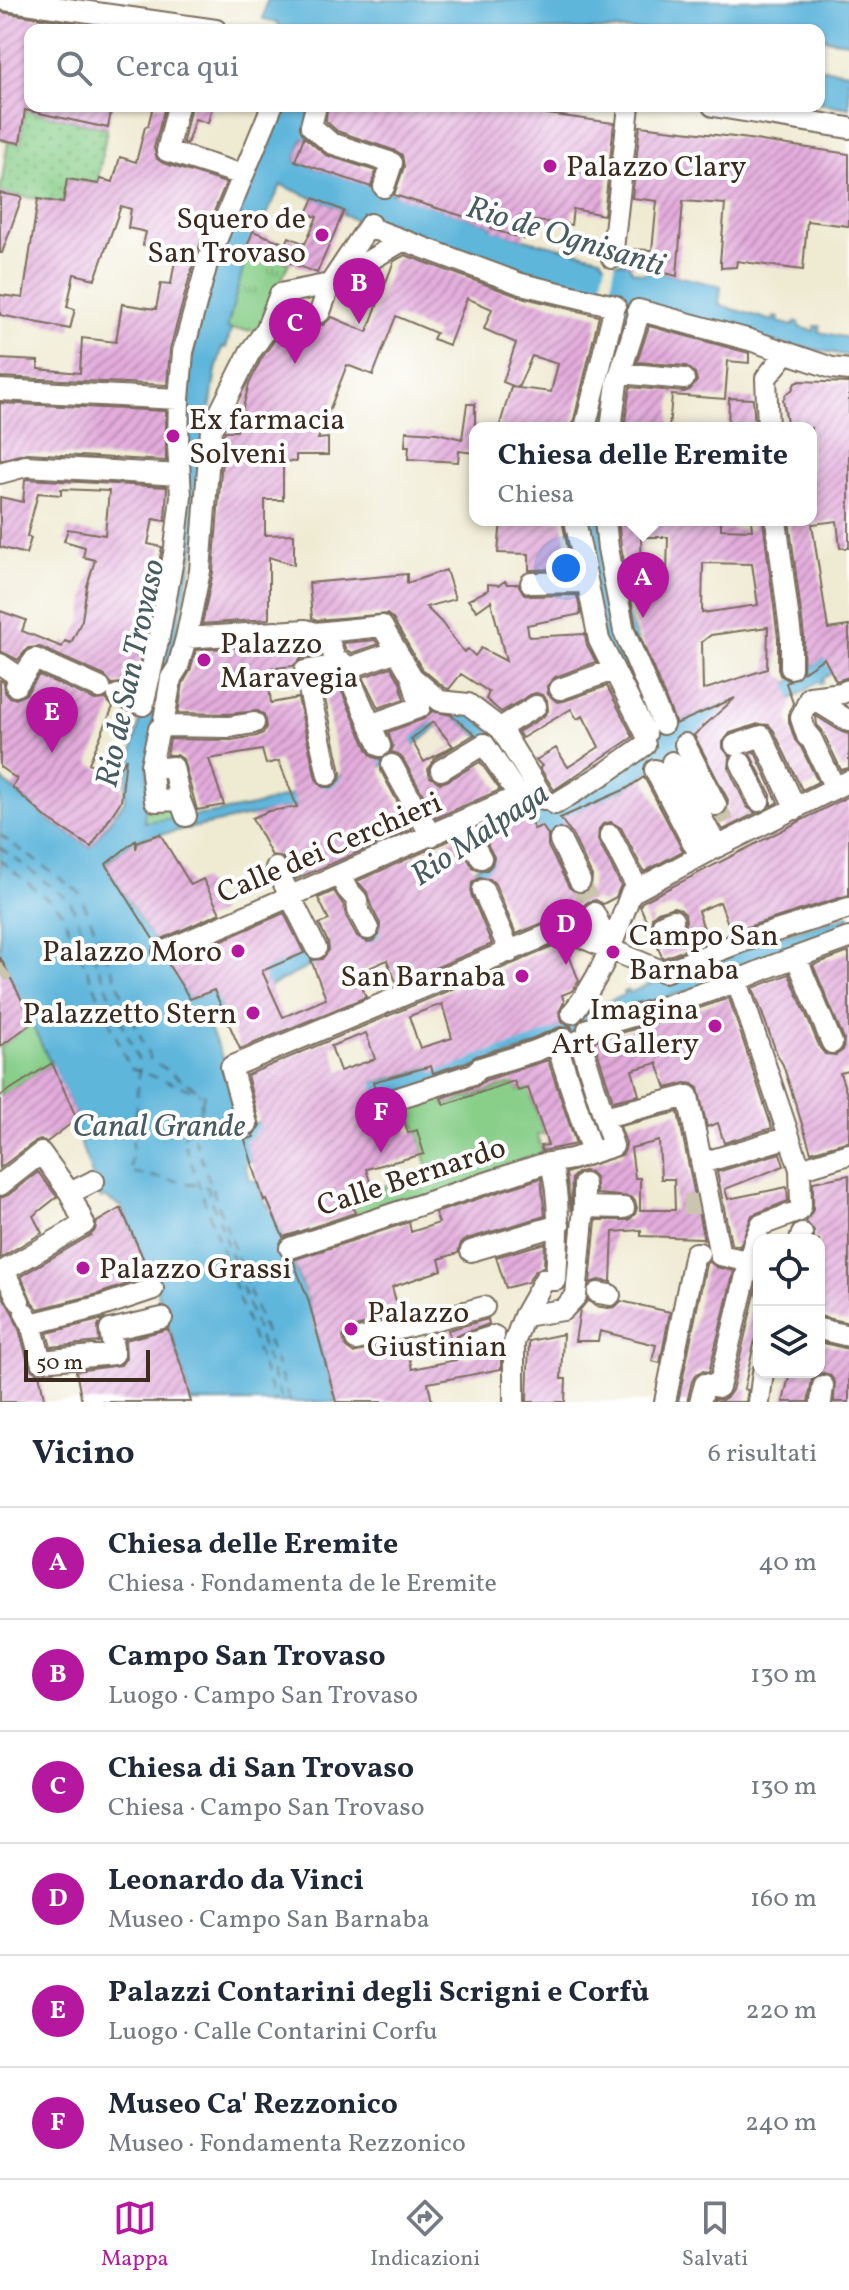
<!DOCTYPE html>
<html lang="it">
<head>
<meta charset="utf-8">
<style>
	body { margin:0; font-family:Vollkorn,serif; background:#f6f6f7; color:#1f2937 }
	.controls { position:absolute; right:24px; bottom:24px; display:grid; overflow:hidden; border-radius:16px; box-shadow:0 2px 6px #0004 }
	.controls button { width:72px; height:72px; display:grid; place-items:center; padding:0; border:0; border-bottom:2px solid #e0e1e3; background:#fff; color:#1f2937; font:40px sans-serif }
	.scale { position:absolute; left:24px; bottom:20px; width:126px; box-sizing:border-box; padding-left:8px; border:4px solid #3b2a1e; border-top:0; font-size:22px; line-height:28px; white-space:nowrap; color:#3b2a1e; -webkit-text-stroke:6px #fff; paint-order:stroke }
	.you { position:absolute; left:566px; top:568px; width:28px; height:28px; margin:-20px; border:6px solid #fff; border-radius:50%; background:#1a73e8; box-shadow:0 0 0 12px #1a73e833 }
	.badge { display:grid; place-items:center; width:52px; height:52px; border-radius:50%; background:#b5179e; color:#fff; font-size:26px; font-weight:700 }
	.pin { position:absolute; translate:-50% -66px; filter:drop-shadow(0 2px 4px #0008) }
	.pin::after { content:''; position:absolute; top:42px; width:28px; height:24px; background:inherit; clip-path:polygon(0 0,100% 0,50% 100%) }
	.popup { position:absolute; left:469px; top:422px; width:348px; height:104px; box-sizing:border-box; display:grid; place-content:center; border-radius:16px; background:#fff; filter:drop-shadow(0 2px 6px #0005); font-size:26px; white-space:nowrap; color:#747a83 }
	.popup b { font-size:30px; color:#1f2937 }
	.popup::after { content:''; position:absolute; left:50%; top:100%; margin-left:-16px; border:16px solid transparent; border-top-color:#fff }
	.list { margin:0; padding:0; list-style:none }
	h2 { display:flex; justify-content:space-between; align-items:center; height:104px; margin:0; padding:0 32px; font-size:34px }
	h2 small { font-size:26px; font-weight:400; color:#747a83 }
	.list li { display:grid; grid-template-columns:52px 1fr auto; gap:24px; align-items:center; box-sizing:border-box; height:112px; padding:0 32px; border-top:2px solid #e0e1e3 }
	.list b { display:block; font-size:30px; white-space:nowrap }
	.list p { margin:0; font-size:26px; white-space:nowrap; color:#747a83 }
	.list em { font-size:26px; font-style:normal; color:#747a83 }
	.icon { flex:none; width:44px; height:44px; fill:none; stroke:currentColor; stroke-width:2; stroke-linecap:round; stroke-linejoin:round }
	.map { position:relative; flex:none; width:849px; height:1402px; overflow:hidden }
	.search { position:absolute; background:#fff; box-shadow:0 2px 6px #0004; left:24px; right:24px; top:24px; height:88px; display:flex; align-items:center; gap:20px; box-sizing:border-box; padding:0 28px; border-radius:16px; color:#747a83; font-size:30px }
	.sheet { height:776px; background:#fff }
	nav { display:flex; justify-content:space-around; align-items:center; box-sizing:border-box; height:112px; border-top:2px solid #e0e1e3; background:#fff; font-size:22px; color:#747a83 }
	nav a { display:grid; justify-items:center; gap:4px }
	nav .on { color:#b5179e }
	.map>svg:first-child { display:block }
	.grass { fill:url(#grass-tufts); stroke:#627c54; stroke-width:2 }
	.park { fill:url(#park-dots); stroke:#627c54; stroke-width:2 }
	.garden { fill:#89cf8a; stroke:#627c54; stroke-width:2 }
	.water { fill:#5eb6db; stroke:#4c707c; stroke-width:2; fill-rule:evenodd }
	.pier { fill:#efead2 }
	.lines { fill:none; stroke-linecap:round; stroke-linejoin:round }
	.ferry { stroke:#475b60; stroke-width:2; stroke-dasharray:10 8; stroke-linecap:butt }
	.building { fill:url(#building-hatch); fill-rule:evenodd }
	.street-tunnel { stroke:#cbc4ae; stroke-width:20; stroke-dasharray:20 10; stroke-linecap:butt }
	.street-casing { stroke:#7a6d5d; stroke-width:24 }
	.street { stroke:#fff; stroke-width:20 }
	.poi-dot { fill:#b5179e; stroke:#fff; stroke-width:3 }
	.labels { text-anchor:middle; stroke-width:8; stroke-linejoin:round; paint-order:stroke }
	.poi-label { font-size:30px; fill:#3b2a1e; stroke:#fff; text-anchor:start }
	.street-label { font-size:30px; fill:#3b2a1e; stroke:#fff }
	.water-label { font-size:32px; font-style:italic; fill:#475b60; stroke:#fff }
</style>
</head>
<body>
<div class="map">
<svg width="849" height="1402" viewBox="0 0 849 1402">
	<defs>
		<pattern id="grass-tufts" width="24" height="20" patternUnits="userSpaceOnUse" patternTransform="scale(2)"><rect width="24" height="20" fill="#89cf8a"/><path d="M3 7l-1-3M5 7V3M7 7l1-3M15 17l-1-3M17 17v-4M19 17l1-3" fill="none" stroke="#71a870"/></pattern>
		<pattern id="park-dots" width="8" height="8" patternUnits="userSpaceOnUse" patternTransform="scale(2)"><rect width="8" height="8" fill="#89cf8a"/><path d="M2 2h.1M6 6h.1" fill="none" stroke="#71a870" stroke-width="1.8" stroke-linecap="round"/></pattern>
		<pattern id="building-hatch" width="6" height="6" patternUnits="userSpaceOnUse" patternTransform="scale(2)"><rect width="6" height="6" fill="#e3acdc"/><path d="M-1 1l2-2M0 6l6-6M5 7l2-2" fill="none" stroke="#b98cb2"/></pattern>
	</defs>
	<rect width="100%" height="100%" fill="#fff"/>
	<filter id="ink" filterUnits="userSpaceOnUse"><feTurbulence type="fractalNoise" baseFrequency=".0125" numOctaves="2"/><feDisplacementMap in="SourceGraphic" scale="16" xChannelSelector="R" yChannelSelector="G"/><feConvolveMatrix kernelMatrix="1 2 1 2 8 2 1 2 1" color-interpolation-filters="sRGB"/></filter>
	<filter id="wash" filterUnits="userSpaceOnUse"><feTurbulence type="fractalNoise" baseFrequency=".006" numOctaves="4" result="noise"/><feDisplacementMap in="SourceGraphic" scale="32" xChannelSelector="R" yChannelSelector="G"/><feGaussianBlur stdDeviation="1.8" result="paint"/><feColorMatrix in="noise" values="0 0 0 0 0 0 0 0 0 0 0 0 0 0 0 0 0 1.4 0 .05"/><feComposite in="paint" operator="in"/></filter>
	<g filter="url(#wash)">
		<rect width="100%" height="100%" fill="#efead2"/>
		<path class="grass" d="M248,246L289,263L259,331L227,329Z
			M148,776L175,804L184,817L143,823Z"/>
		<path class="park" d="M25,110L107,128L97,184L67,179L63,203L0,193L8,142L20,143Z"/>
		<path class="garden" d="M33,1022L52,1063L0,1096V1047Z
			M515,1083L518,1091L530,1087L531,1097L544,1134L537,1135L545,1162L359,1222L350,1198L429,1171L407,1098L438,1089L444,1105Z"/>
		<path class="water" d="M267,0H849V42L819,38V30H280L278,22L263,19Z
			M819,68L849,72V108L819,103Z
			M274,106H314L312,129L308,140L303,138L295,161L492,225L491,228L524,239L600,257L606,264L621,262L629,264L632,271L644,274L650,270L721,286L719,305L773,321L774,317L779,318L778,322L793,326L795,322H799V327L814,331L815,326H820L819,332L849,338V356L763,340L644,306L607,428H589L620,303L594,298L360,223L343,214L344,211L281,185L258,233L253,232L227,328L231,329L226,348L222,347L215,375L206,437L199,528L148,767L144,822C182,817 223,814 261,804C318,788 382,760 429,725L421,709C481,690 519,768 545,810L655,740L602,639L578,520H601L604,549L669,727L704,712L785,685L849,640V663L822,679L823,682L820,684L818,682L792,699L705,731L686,742L626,789L602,801L559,827L463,899L417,924L318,962L269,987L204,1016L228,1069L244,1126L282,1115L371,1083L405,1075L543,1029L624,995L623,992L628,990L629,993L732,950L849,915V935L594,1023L564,1036L405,1093L259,1138L251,1161L247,1162L245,1166L249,1178L253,1181L257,1180L264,1201L271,1209L308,1299L336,1402H191L182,1368L155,1286L121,1207L104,1197L101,1199L73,1123L77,1119L0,957V778L50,821L90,847L124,802L129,765L163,627L187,383L211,263ZM452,716L484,740L523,797L538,823L436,897L372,928L315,948L191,999L106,864L127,846L143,838L309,804L359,780L403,754Z"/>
		<path class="pier" d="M607,259L616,261L609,295L599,294Z"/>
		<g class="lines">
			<path class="ferry" d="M0,835L79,892L150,1059L205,1095
				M0,847L70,901L140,1064L130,1172L207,1187L282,1402
				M0,860L61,910L130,1068L200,1093
				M204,1096L183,1139L275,1402
				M202,1103L193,1136L290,1402"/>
		</g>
		<g id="blocks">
			<path class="building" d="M0,12L76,23V30H30V106H112L108,128L25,110L20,143L0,140Z
				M153,106H165L154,148L157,159L163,163L226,183L195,257L170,349L167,385L0,377V359L38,361V369L80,373L82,338L116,342L122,304L156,309L161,283L171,284L176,254L143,245L146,232L128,228L131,209L121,206L95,279L74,274L67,307L75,309L70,329L0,315V295L23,298L38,199L63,203L67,179L99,184L100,179L113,182L120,157L136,162L145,127L148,126Z
				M191,106H212L208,123L195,119L187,144L183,142Z
				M327,106H499L510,109L614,123L604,215L573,209L571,225L527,220L524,239L491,229L492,225L394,195L404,167L402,155L396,151L337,131L326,121Z
				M640,126L742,138L849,154V226L807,221L803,270L737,261L736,267L721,268V262H720L725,204L683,201L677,276L624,263L626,249L652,250L657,201L632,198Z
				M304,137L326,155L376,171L371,187L295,161Z
				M0,193L22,197L2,253H0Z
				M314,198L344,211L317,273L247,246L253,231L286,244L289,237L305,244L317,217L307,213Z
				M405,255L517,296L599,316L572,428H499L511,387L551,392L558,364L532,356L518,388L503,382L516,343L484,329L492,309L467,298L449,345L433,339L436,333L396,316L373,375L347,365L318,439L328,438V455H296V462L283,461V500H265V535L294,534V565L269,557V619L202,624L213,572L224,434L225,431H237L249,384L261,359L278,335L290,305L298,304L308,308L310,320L316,324L323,325L332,317L367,332L394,261Z
				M649,326L749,353V363L728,361L725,399L672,395L669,428H624L630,387L684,392L690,390L697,381L695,373L686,366L637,362Z
				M800,381L849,383V548H840L837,521L812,524L828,629L849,626V677L836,681L824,658L803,672L804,636L789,520H811V428H788L783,400L786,394L792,390L795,383Z
				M729,398L753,399L755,428H728Z
				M0,403L166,411V461L27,453L0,460Z
				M467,404H475V453L459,451L458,462L408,459L409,446H405L406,431L437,433L462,439Z
				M27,479L167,487L165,521L153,519L148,544L162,547L146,634L134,687L122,683L112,684L105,676L40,647L28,648L18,660L0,651V611L26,620L22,631L62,647L65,641L71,643L82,620L87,586L95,560L83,557L85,547L64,541L68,529L105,535L109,491L61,489V495L38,493L27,536L31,538L26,554L0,547V497L23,502L25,480Z
				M501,520H562L572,569L529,570V554L498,553Z
				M618,520L721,522V529L752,530L751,520H763L778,638V669L780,675L790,681L786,683L793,703L789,713V722L795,740L801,747L818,782L802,790L774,731L769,725L758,724L730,733L723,742V748L730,757L729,769L747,807L756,813L723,830L716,818L723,816L727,811L728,800L694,735L735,698L676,724L636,627L621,546ZM641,537H668L667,572H642ZM703,563L752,564L758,605L702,613ZM768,627L767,669L703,690L702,642L711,635Z
				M446,570L455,599L426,607L441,622L464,652L468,649L475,656L481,648L506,661L491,601L477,611L468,600L488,590V584L499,585L505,581L507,584H518L524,594L531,596L577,595L581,614L527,625L529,637L585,634L587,645L596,662L555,677L547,686L548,694L557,702L564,701L607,686L633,737L554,790L540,768L542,766L536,760L556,748L568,767L599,747L583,716L577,719L571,709L522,738L518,732L543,717L548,711L547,700L543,695L536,693L530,695L501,712L486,699L489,692L461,674L449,689L445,688L422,669L393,619L387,614L317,620L312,618L309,583L407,574V583Z
				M375,640L378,644L352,653L346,650L343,643Z
				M305,643L317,646L320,655L302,658L293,666L267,669L271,703L298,698L316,779L323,787H332L340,780L341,772L321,681L336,678L368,751L373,757L381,759V771L412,829L296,879L284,858L272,856L252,818L269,811L297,807L279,761L266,764L262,750L209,759L224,805L197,810L183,759L177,755H167L170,739L231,740L257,736L263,733L266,727L264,715L258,711L228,714L178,713L183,683L190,671L196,650Z
				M391,667L400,682L404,699L378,708L363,677Z
				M39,675L95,700L106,699L113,707L89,763L114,777L126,758L121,801L91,847L49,820L12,787L17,779L0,767V680L4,682L5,692L9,697L16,699L26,694Z
				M432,711L451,715L475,734L434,759L428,769L430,777L440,783L447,781L480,762L500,790L436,818L403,759L398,754L391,752L393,747L388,732L424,719ZM433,722L453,746L424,762L411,739Z
				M816,716L842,732L849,734V768L841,770L822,730L817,725Z
				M755,752L778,802L771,806V795L750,754Z
				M644,777L683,851L644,872L621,828L611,822L603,824L599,829L598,840L621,885L616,897L603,904L596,900L588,902L583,906L582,915L573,920L563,916L558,917L516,934L495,884L490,879L479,878L472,883L471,894L492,944L397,984L387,960L356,974L366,997L240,1049L214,990L190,999L168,964L284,913L304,953L262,971L283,1017L326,999L311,960L322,959L329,950L328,942L319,924L329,920L318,898L334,891L344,906L346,916L357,936L367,942L373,941L379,935L380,924L371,906L367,892L357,881L455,838L474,869L480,871L487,870L492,865L494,857L479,828L527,806L534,815L529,818L534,829L542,826L548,835V846L569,887L578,894L585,893L591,888L592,876L572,834L560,818L626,789Z
				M849,796V895L731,932L720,902L698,911L708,941L664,958L662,957L640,906L642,902ZM674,907L680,909L685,914L686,921L684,927L668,936L656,935L651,928L652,917L658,912Z
				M160,834L191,885L203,879L220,913L155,942L106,864L136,840V849L138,841Z
				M562,943L565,945L579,981L572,991L562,995L564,1002L559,1012L563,1023L571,1026L572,1028L560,1027L531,1039L476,1056L467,1062L433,1073L431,1066L373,1082L377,1097L376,1104L384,1120L402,1114L408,1133L417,1130L424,1154L366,1169L373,1191L350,1198L355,1213L283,1237L267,1200L264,1201L245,1140L254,1137L253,1135L260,1126L247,1075ZM442,1004L452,1038L420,1048L409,1016ZM366,1033L375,1059L340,1071L331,1046Z
				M849,952V1071L840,1073L849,1101V1141L811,1152L783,1065L777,1054L753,988L789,974L820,1048L825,1054L836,1055L843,1050L844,1039L813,965Z
				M0,957L33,1022L0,1047Z
				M729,998L772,1128L724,1143L718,1123L707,1127L698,1088L692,1084L686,1083L666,1088L657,1063L632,1070L639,1095L613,1101L594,1041L661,1021Z
				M548,1060L576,1144L542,1151L540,1146L548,1145L528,1088L518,1091L514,1081L444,1105L441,1098L477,1086L486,1080Z
				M52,1063L77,1119L47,1142L40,1140L33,1143L0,1168V1096Z
				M678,1112L704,1241L702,1238L641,1236V1230L613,1232L611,1282L599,1280L590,1283L596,1220H629L635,1214L637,1208L635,1201L630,1197L597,1194L595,1177L590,1172L583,1171L577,1173L572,1178L571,1211L566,1173L622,1155L625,1150L626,1143L620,1126ZM659,1141L661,1179H674L675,1210H640V1178H635L631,1148Z
				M780,1153L784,1166L725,1189L728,1199L787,1187L788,1201L752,1215L740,1246L731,1244L717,1172Z
				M38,1172L57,1197L33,1216L42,1233L0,1258V1198L8,1195Z
				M849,1175V1323L819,1316V1240H814V1231L806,1222L813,1210V1182Z
				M541,1178L545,1216L467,1239L461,1243L458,1253L439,1259L442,1270L392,1287L400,1315L352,1328L346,1331L343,1337L346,1348L353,1353L399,1342L402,1354L408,1353L412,1369L456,1360L454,1351L461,1357L468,1358L501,1347V1369L428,1383L432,1402H336L308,1299L293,1260L409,1222L411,1232L439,1223L435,1213Z
				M121,1208L151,1276L98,1294L38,1309L32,1302L21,1276L91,1235L95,1230L97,1222Z
				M545,1243L544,1266L534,1272L528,1282L506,1288L496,1257Z
				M709,1261L716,1267L734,1271L709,1372L702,1371L696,1374L692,1381L687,1402H678L706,1264Z
				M759,1277V1341L755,1340L744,1389L748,1390L746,1402H714V1399L722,1400L728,1396L732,1390Z
				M0,1292L12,1312L19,1329L29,1365L32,1370L39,1374L45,1402H0Z
				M588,1300L595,1306L608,1308L615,1307L621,1301L670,1312L660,1363L652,1361L656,1345L600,1331L598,1341H575L580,1310Z
				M104,1319L98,1326L99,1342L51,1347L47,1333Z
				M488,1319L489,1324L456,1336L452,1346L448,1330Z
				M168,1329L182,1368L191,1402H82L76,1371L121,1365L126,1358L125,1340Z
				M563,1334L561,1379H566L565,1402H527L529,1341Z
				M819,1342L849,1349V1402H834L835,1382L830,1375L824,1373L817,1374L812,1379L808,1402H783L790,1372H819Z"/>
		</g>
	</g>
	<g filter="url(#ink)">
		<use href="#blocks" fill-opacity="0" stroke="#7a6d5d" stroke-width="2"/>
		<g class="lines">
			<path class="street-tunnel" d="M716,805L731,836
				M580,881L594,913
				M0,974L6,969
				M684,1204H707"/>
			<g class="street-casing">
				<path id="street" d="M5,0L216,30
					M178,106L167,151L243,175
					M713,106L849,128
					M315,110L311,126L331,143L392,163L384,187
					M368,227L521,284L615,306L585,428
					M612,258L629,106
					M638,310L750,340L832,368L849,370
					M320,312L330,284L402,241
					M620,373L684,379
					M0,390L179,399
					M611,428L617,383L640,311
					M768,428L766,378L787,352
					M0,473L26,466L180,475
					M575,520L599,640L646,734
					M605,520L608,548L624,631L663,724
					M776,520L791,637V668
					M531,583L587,582
					M326,632L337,665L343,663L380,746
					M186,638L306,630L316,633L382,626L412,677L420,707L370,725
					M0,664L21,678
					M346,669L397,651
					M412,677L440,701L468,704L501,729L544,799
					M16,686L35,659L100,688
					M560,689L613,670
					M118,695L143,705L159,637L175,548L181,496L178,445L179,399L183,352L208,260L272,106
					M810,697L801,718L807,736H810L835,788
					M810,697L849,721
					M810,697L842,693L849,690
					M163,726L229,727L254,723
					M500,728L536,706
					M685,744L716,805
					M735,745L762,736L796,809
					M672,762L717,847
					M741,763L759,801
					M392,765L431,836
					M152,769L173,767L180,800
					M655,770L700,856
					M328,775L305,671L337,665
					M555,804L607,772L645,745
					M186,816L180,800L155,801L151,765L159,729L163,726L171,678L178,667L186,638L200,571L211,430L250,352L266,330L280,294L330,284L370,224
					M461,822L481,858
					M610,835L638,889
					M560,840L580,881
					M276,868L316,948
					M340,876L347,889L357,900L358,910L368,929
					M483,890L510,952
					M594,913L611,948
					M663,924L673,920
					M163,952L519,796L484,744L441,770
					M796,957L832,1043
					M737,981L800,1169L849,1154
					M572,1013C602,978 615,936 631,893L717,847L849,781
					M588,1029L657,1009L724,986L772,966L849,938
					M556,1042L592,1153
					M389,1101L473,1074L480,1068L535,1051L565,1039
					M604,1117L688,1096L720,1255L751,1262
					M247,1124L231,1067L562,929L664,972L741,942L849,908
					M702,1163L789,1137
					M0,1185L41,1153L70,1193
					M584,1207L624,1208
					M800,1240L802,1234
					M290,1248L543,1164L572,1159L613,1146L580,1040
					M471,1251L559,1225
					M4,1271L19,1301
					M0,1273L84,1224L70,1193L94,1181
					M598,1293L610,1295
					M25,1313L31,1324L41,1361L114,1354L110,1330L162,1318
					M524,1316L563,1310L576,1296L584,1207V1184
					M31,1324L102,1306L153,1289
					M819,1329L849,1336
					M356,1340L484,1307
					M465,1345L494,1336
					M514,1402V1343L524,1316L545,1279L556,1280C558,1241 561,1202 551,1164
					M665,1402L695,1253H699
					M700,1402L705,1384L719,1387L754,1242L761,1225L799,1211L801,1206L800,1169
					M759,1402L763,1372
					M821,1402L823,1386"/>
			</g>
			<use href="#street" class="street"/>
		</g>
	</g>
	<g class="poi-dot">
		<circle cx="550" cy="166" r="8"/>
		<circle cx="322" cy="235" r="8"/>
		<circle cx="173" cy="436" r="8"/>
		<circle cx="204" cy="660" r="8"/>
		<circle cx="238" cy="951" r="8"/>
		<circle cx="613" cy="952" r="8"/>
		<circle cx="522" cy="976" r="8"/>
		<circle cx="253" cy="1013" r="8"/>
		<circle cx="715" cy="1026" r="8"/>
		<circle cx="83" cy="1268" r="8"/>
		<circle cx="351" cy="1329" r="8"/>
	</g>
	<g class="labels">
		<g class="poi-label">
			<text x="566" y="176">Palazzo Clary</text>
			<text x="306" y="228" text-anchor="end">Squero de<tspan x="306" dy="34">San Trovaso</tspan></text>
			<text x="189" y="429">Ex farmacia<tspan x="189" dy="34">Solveni</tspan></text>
			<text x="220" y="653">Palazzo<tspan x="220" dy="34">Maravegia</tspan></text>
			<text x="629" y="945">Campo San<tspan x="629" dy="34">Barnaba</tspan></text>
			<text x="222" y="961" text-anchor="end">Palazzo Moro</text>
			<text x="506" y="986" text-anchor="end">San Barnaba</text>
			<text x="699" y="1019" text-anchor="end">Imagina<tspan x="699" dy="34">Art Gallery</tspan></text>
			<text x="237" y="1023" text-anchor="end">Palazzetto Stern</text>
			<text x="99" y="1278">Palazzo Grassi</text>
			<text x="367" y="1322">Palazzo<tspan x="367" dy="34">Giustinian</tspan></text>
		</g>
		<g class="street-label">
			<text transform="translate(329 847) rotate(-23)" y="10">Calle dei Cerchieri</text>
			<text transform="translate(411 1176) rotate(-18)" y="10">Calle Bernardo</text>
		</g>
		<g class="water-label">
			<text transform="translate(566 235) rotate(17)" y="11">Rio de Ognisanti</text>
			<text transform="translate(129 673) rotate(-78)" y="11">Rio de San Trovaso</text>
			<text transform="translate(479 833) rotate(-34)" y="11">Rio Malpaga</text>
			<text x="159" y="1136">Canal Grande</text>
		</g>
	</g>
</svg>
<div class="controls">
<button><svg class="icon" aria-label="locate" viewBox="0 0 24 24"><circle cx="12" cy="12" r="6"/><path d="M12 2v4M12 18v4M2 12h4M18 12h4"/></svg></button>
<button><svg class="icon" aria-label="layers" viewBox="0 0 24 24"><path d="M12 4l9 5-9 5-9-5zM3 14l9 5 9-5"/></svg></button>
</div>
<div class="scale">50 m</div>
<div class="you"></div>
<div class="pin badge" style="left:643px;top:618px">A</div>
<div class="popup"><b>Chiesa delle Eremite</b>Chiesa</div>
<div class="pin badge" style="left:359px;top:324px">B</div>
<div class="pin badge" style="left:295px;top:364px">C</div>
<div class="pin badge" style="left:566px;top:965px">D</div>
<div class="pin badge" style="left:52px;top:753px">E</div>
<div class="pin badge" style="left:381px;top:1153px">F</div>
<div class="search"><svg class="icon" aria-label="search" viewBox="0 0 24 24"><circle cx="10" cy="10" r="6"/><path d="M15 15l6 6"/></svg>Cerca qui</div>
</div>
<section class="sheet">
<h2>Vicino<small>6 risultati</small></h2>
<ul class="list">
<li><span class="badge">A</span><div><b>Chiesa delle Eremite</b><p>Chiesa · Fondamenta de le Eremite</p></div><em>40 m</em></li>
<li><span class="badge">B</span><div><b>Campo San Trovaso</b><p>Luogo · Campo San Trovaso</p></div><em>130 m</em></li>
<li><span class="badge">C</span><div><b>Chiesa di San Trovaso</b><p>Chiesa · Campo San Trovaso</p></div><em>130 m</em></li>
<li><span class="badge">D</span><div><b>Leonardo da Vinci</b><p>Museo · Campo San Barnaba</p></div><em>160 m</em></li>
<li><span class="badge">E</span><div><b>Palazzi Contarini degli Scrigni e Corfù</b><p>Luogo · Calle Contarini Corfu</p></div><em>220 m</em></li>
<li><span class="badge">F</span><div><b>Museo Ca' Rezzonico</b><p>Museo · Fondamenta Rezzonico</p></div><em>240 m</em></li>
</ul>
</section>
<nav>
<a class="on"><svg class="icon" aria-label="map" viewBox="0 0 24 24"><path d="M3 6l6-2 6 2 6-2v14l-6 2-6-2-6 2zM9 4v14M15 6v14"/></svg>Mappa</a>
<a><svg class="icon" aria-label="directions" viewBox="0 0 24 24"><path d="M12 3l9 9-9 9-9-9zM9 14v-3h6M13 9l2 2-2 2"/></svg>Indicazioni</a>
<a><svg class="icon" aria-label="saved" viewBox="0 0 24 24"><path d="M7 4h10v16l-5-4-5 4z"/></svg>Salvati</a>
</nav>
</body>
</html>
